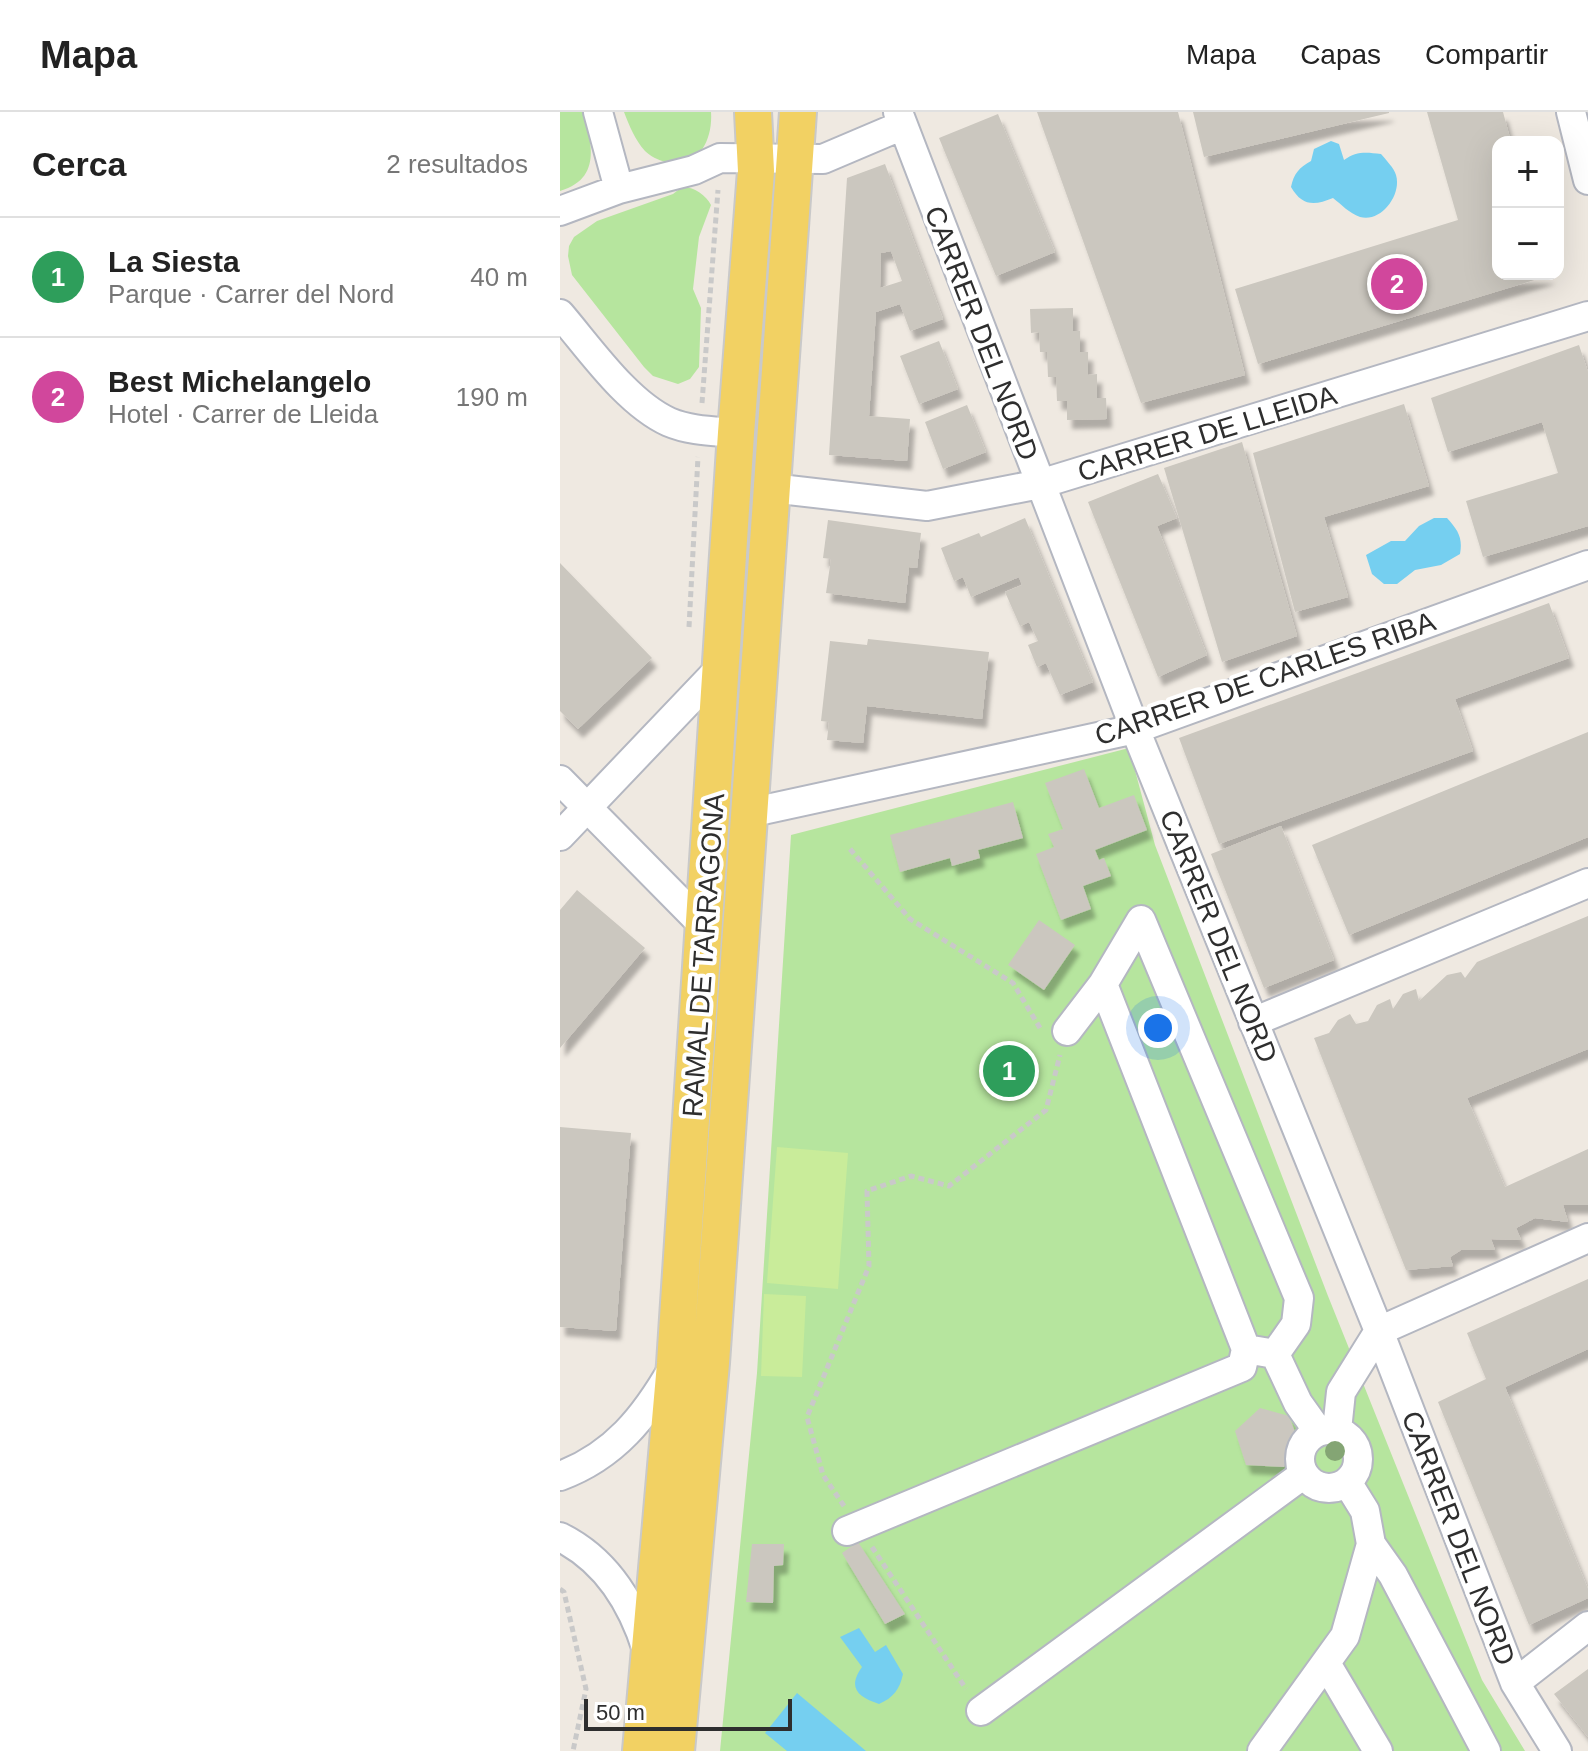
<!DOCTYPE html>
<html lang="es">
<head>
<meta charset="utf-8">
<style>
	body { margin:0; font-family:Helvetica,sans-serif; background:#f6f6f6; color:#222 }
	.controls { position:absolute; right:24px; top:24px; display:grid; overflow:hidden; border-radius:16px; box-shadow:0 8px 32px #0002 }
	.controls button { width:72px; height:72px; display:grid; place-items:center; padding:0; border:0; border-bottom:2px solid #e0e0e0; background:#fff; color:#222; font:40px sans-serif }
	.scale { position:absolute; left:24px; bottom:20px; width:208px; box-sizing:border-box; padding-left:8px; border:4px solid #2e2e2e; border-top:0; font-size:22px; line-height:28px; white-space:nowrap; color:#2e2e2e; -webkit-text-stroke:6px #fff; paint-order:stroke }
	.you { position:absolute; left:598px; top:916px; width:28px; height:28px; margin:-20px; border:6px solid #fff; border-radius:50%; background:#1a73e8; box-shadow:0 0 0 12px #1a73e833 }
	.badge { display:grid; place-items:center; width:52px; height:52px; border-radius:50%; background:#0f766e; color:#fff; font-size:26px; font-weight:700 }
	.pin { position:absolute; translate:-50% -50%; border:4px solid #fff; box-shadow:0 2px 8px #0006 }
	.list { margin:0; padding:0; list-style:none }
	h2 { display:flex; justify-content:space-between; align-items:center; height:104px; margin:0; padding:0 32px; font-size:34px }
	h2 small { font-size:26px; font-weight:400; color:#767676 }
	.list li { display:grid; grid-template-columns:52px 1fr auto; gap:24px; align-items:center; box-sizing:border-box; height:120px; padding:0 32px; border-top:2px solid #e0e0e0 }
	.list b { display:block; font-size:30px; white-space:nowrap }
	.list p { margin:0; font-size:26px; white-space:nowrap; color:#767676 }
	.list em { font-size:26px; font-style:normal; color:#767676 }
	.map { position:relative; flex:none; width:1028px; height:1639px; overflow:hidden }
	header { display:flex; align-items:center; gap:48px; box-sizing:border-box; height:112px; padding:0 40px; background:#fff; border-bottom:2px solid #e0e0e0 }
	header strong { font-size:38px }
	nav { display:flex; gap:44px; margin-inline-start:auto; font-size:28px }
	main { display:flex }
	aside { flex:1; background:#fff }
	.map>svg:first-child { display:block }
	.green { fill:#b6e59e }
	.pitch { fill:#c9ec9a }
	.water { fill:#75cff0 }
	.building { fill:#cbc7bf; fill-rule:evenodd; filter:url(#shadow) }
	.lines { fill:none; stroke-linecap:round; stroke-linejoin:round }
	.minor-casing { stroke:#b4b7c1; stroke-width:32 }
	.major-casing { stroke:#c9c9c9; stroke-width:40 }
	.path { stroke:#c9c9c9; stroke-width:5; stroke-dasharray:6 4; stroke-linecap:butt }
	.minor { stroke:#fff; stroke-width:28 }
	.major { stroke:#f2d163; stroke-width:36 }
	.tree { fill:#84a574 }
	.labels { text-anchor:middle; stroke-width:8; stroke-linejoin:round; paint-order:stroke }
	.street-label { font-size:28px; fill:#2e2e2e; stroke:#fff }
</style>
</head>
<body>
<header>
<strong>Mapa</strong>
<nav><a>Mapa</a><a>Capas</a><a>Compartir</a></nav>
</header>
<main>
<aside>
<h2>Cerca<small>2 resultados</small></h2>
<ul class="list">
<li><span class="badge" style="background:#2e9e5b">1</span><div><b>La Siesta</b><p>Parque · Carrer del Nord</p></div><em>40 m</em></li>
<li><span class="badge" style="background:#d1479c">2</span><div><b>Best Michelangelo</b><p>Hotel · Carrer de Lleida</p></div><em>190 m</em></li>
</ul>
</aside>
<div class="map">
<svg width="1028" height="1639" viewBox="0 0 1028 1639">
	<defs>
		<filter id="shadow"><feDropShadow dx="5" dy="9" stdDeviation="2" flood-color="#0004"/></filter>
	</defs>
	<rect width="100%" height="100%" fill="#efe9e1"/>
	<path class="green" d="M0,0H24C32,33 41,67 0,79Z
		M64,0H151C153,28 138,58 106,50C98,48 90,44 85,39C75,28 69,13 64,0Z
		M122,75C133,74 146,83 151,93L139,125L133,177L141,196L139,255L130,267L118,272L93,264L84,255L12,163L8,144L9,134L14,125L37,109L113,82Z
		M569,636L595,733L768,1184L922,1568L965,1639H160L197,1261L231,723Z"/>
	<path class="pitch" d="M217,1035L288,1041L278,1177L207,1171Z
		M204,1182L246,1184L242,1265L201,1264Z"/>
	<path class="water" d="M771,29L779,32L784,48C796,39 806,40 821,42C826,48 834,56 836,63C842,83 821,111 800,105C789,101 782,93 773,86C754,94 742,94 731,75C734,61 739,56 751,49L754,37Z
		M874,406H887C898,418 903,426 900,442L881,453L855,458L837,472H824L812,462L806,443L831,429H845L859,414Z
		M299,1516L315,1540L326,1533L343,1562C340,1577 333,1586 319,1592C298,1585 287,1576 302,1555L280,1525Z
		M237,1581L306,1639H227L205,1621Z"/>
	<path class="building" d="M477,0H618L685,263L581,291Z
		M633,0H829V1L644,45Z
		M867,0H943L951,30H938V162L991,163L698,252L675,177L898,108Z
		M438,2L495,140L436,164L379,26Z
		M325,52L383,207L350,219L340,192L316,200L309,304L350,307L347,349L269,343L287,66ZM331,139L342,169L320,176L321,141Z
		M513,196V219H520V240H528V263L537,262V286H546L547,307L507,308V289H497L496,265H488L487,240H480L479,220L471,221L470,197Z
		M379,229L398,277L359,292L340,244Z
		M1019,233L1028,260V414L923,445L906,389L998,361L982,310L888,340L871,286Z
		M844,292L869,374L764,405L788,485L735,500L693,341Z
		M407,293L426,340L383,357L365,310Z
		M682,330L737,524L662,550L604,356Z
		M598,362L617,406L597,414L647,543L598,565L528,390Z
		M465,406L533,570L500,583L486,551L477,555L468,533L478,529L469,510L460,514L445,480L462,473L459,465L411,485L403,465L394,469L381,436L419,421L421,425Z
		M268,408L361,421L357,456L349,455L345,491L266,481L271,447L263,446Z
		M0,451L92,546L18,617L0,599Z
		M989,491L1009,546L895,587L913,639L659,732L619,626Z
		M308,527L429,540L422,607L307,594L303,631L267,628L269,610L261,609L270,529L307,533Z
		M1028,620V725L789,823L752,733Z
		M524,657L539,696L574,683L587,718L535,738L539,748L544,746L551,764L523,774L531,797L501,808L476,742L494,735L488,722L503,717L485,671Z
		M453,690L463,726L418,738L420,746L392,754L390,746L340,760L330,723Z
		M721,714L774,848L704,876L651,742Z
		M17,778L85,836L0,936V798Z
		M1028,804V937L907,986L945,1075L1028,1037V1093H1003L1008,1110L975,1106L956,1116L961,1128L931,1127L935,1138H901L890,1145L893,1154L846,1158L754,926L769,921L778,908L790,902L796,912L808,909L817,893L830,887L833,897L843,882L856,877L859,889L887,863L901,860L905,866L917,850Z
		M479,808L515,833L484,878L448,853Z
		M0,1015L71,1021L56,1219L0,1215Z
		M1028,1167V1237L945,1275L1028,1477V1486L969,1513L878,1290L926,1267L907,1221Z
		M700,1296L729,1304L738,1328L724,1355L686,1353L675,1319Z
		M298,1430L345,1502L325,1512L282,1441Z
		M192,1432H224L223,1453L214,1454L213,1491L186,1490Z
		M1028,1557V1625L994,1582Z"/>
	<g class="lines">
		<g class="minor-casing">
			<path id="minor" d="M38,0L59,77
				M338,0L575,617L819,1219L955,1571L997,1639
				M1011,0L1028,68
				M0,99L59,77L134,58L160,46L263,47L343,13
				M0,202C30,237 67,291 109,310C130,319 154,319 176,321
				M211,376L367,394L480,372L1028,204
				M0,668L145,815
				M189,701L575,617L1028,453
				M0,724L163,553
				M543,872L686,1237
				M693,910L1028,771
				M507,919L543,872L581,808L739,1186L736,1212L715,1242
				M740 1347a29 29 0 1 1 58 0a29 29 0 1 1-58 0Z
				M777,1318L781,1280L819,1219L1028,1126
				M0,1364C54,1344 85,1305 113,1256
				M287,1419L682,1255L686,1237L715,1242L738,1291L758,1319
				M0,1425C46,1448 72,1490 87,1538
				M811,1432L833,1463L926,1639
				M766,1551L818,1639
				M955,1571L1028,1514
				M421,1599L744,1362
				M702,1639L785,1524L811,1432L805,1399L787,1370"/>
		</g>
		<g class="major-casing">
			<path id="major" d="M81,1639L115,1252L176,321L196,59L193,0
				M116,1639L151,1251L238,0"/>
		</g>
		<path class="path" d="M142,291L158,78
			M129,515L138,345
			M290,737L350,807L453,871L480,916
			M284,1394L263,1363L247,1305L309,1154L307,1079L351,1064L389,1074L486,998L500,943
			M312,1435L406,1577
			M0,1477L4,1480L26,1577L13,1639"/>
		<use href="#minor" class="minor"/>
		<use href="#major" class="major"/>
	</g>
	<circle class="tree" cx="775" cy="1339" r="10"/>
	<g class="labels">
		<g class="street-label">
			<text transform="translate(422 221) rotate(69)" y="10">CARRER DEL NORD</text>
			<text transform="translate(647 321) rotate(-17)" y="10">CARRER DE LLEIDA</text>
			<text transform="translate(705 566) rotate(-19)" y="10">CARRER DE CARLES RIBA</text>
			<text transform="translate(659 824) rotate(68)" y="10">CARRER DEL NORD</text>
			<text transform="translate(143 843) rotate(-86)" y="10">RAMAL DE TARRAGONA</text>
			<text transform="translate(899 1426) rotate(69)" y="10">CARRER DEL NORD</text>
		</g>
	</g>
</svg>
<div class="controls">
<button>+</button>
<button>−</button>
</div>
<div class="scale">50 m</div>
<div class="you"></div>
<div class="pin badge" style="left:449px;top:959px;background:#2e9e5b">1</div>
<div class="pin badge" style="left:837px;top:172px;background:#d1479c">2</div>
</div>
</main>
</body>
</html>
